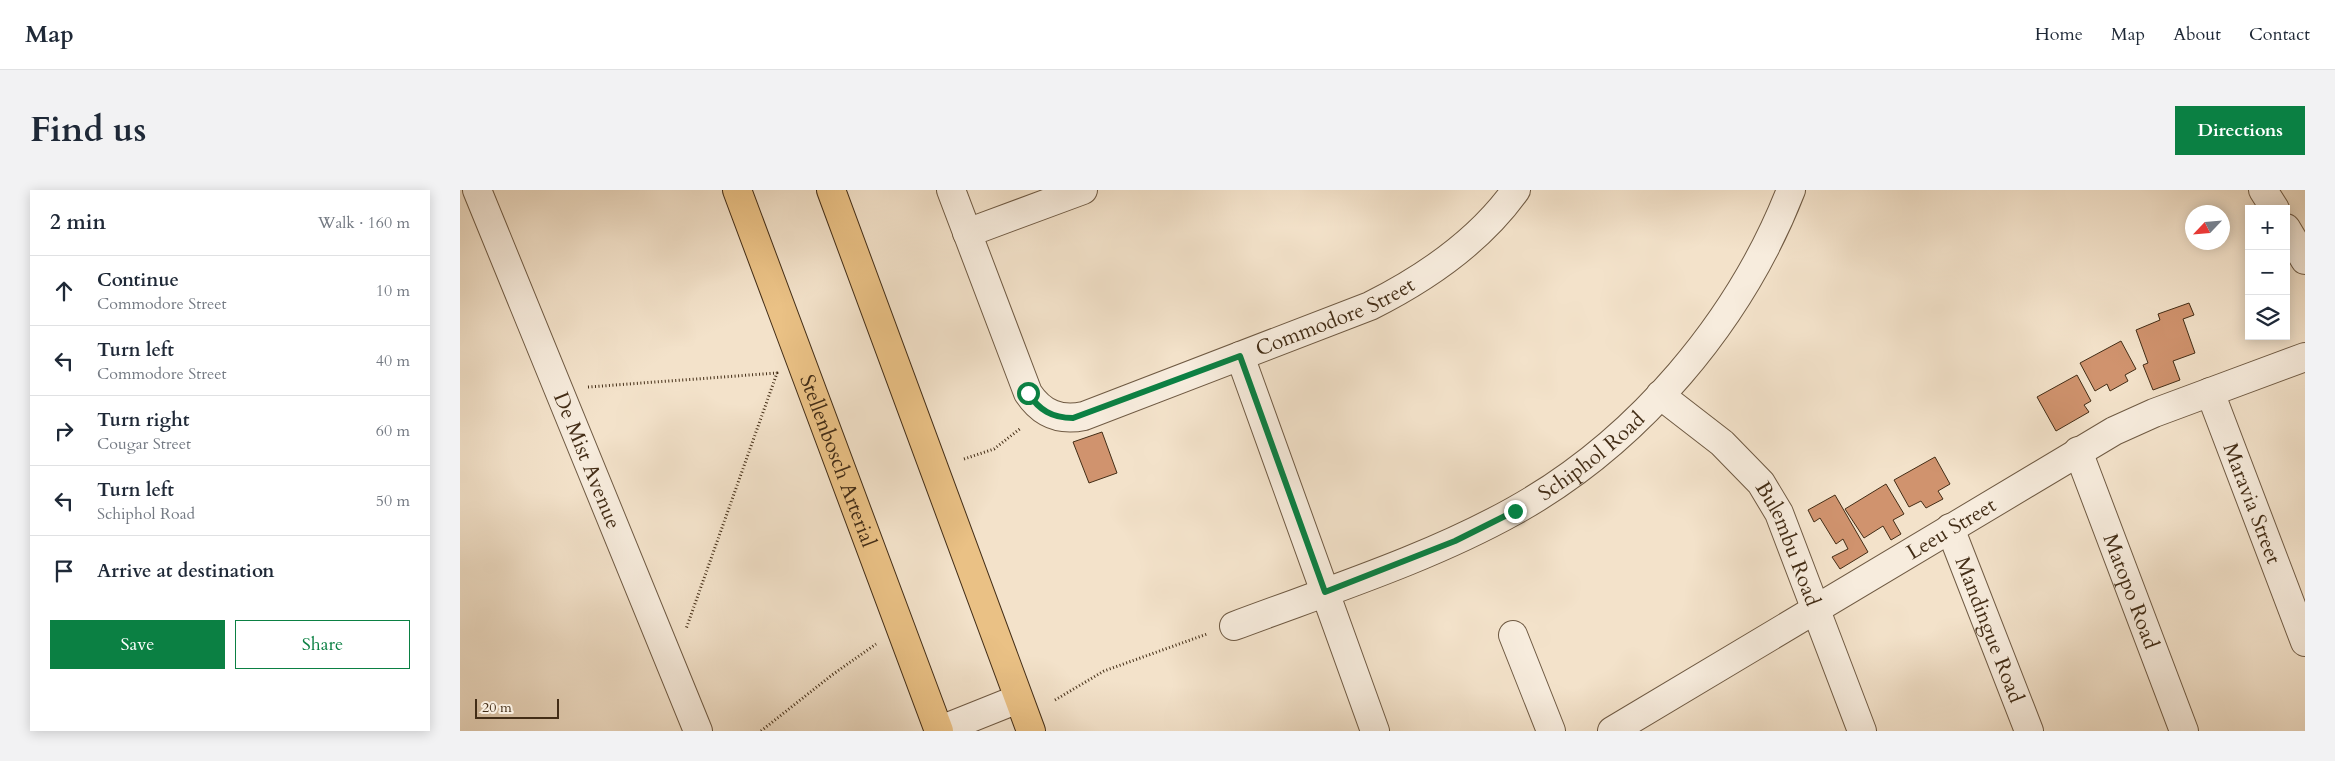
<!DOCTYPE html>
<html lang="en">
<head>
<meta charset="utf-8">
<style>
	body { margin:0; font-family:Cardo,serif; background:#f2f2f3; color:#1f2937 }
	.controls { position:absolute; right:15px; top:15px; display:grid; overflow:hidden; border-radius:0px; box-shadow:0 2px 12px #0003 }
	.controls button { width:45px; height:45px; display:grid; place-items:center; padding:0; border:0; border-bottom:1px solid #e0e1e3; background:#fff; color:#1f2937; font:25px sans-serif }
	.compass { position:absolute; left:1725px; top:15px; width:45px; height:45px; border-radius:50%; background:#fff; box-shadow:0 2px 12px #0003; rotate:244deg }
	.scale { position:absolute; left:15px; bottom:12px; width:84px; box-sizing:border-box; padding-left:5px; border:2px solid #432d16; border-top:0; font-size:14px; line-height:18px; white-space:nowrap; color:#432d16; -webkit-text-stroke:4px #f7ecdd; paint-order:stroke }
	.stop { position:absolute; width:15px; height:15px; margin:-11px; border:4px solid #0b8043; border-radius:50%; background:#fff }
	.stop.end { background:#0b8043; border-color:#fff; box-shadow:0 1px 5px #0008 }
	.list { margin:0; padding:0; list-style:none }
	h2 { display:flex; justify-content:space-between; align-items:center; height:65px; margin:0; padding:0 20px; font-size:21px }
	h2 small { font-size:16px; font-weight:400; color:#747a83 }
	.list li { display:grid; grid-template-columns:32px 1fr auto; gap:15px; align-items:center; box-sizing:border-box; height:70px; padding:0 20px; border-top:1px solid #e0e1e3 }
	.list b { display:block; font-size:19px; white-space:nowrap }
	.list p { margin:0; font-size:16px; white-space:nowrap; color:#747a83 }
	.list em { font-size:16px; font-style:normal; color:#747a83 }
	.actions { display:flex; gap:10px; padding:15px 20px }
	.actions a { flex:1; padding:11px 0; border:1px solid #0b8043; border-radius:0px; text-align:center; font-size:18px; color:#0b8043 }
	.actions .main { background:#0b8043; color:#fff }
	.icon { flex:none; width:28px; height:28px; fill:none; stroke:currentColor; stroke-width:2; stroke-linecap:round; stroke-linejoin:round }
	.map { position:relative; flex:none; width:1845px; height:541px; overflow:hidden; border-radius:0px }
	header { display:flex; align-items:center; gap:30px; box-sizing:border-box; height:70px; padding:0 25px; background:#fff; border-bottom:1px solid #e0e1e3 }
	header strong { font-size:24px }
	nav { display:flex; gap:28px; margin-inline-start:auto; font-size:18px }
	.intro { display:flex; align-items:center; justify-content:space-between; box-sizing:border-box; height:120px; padding:0 30px }
	h1 { margin:0; font-size:35px }
	.button { padding:12px 22px; border-radius:0px; background:#0b8043; color:#fff; font-size:18px; font-weight:700 }
	main { display:flex; gap:30px; padding:0 30px }
	aside { flex:1; background:#fff; border-radius:0px; box-shadow:0 2px 12px #0003 }
	.map>svg:first-child { display:block }
	.building { fill:#d0936e; stroke:#432d16 }
	.lines { fill:none; stroke-linecap:round; stroke-linejoin:round }
	.minor-casing { stroke:#6f5a43; stroke-width:30 }
	.major-casing { stroke:#432d16; stroke-width:30 }
	.path { stroke:#432d16; stroke-width:3; stroke-dasharray:1 2.5; stroke-linecap:butt }
	.minor { stroke:#f7ecdd; stroke-width:28 }
	.major { stroke:#eac185; stroke-width:28 }
	.route { stroke:#0b8043; stroke-width:6 }
	.labels { text-anchor:middle; stroke-width:4; stroke-linejoin:round; paint-order:stroke }
	.street-label { font-size:21px; fill:#432d16; stroke:#f7ecdd }
</style>
</head>
<body>
<header>
<strong>Map</strong>
<nav><a>Home</a><a>Map</a><a>About</a><a>Contact</a></nav>
</header>
<div class="intro"><h1>Find us</h1><a class="button">Directions</a></div>
<main>
<aside>
<h2>2 min<small>Walk · 160 m</small></h2>
<ul class="list">
<li><svg class="icon" aria-label="ahead" viewBox="0 0 24 24"><path d="M12 20V5M6 11l6-6 6 6"/></svg><div><b>Continue</b><p>Commodore Street</p></div><em>10 m</em></li>
<li><svg class="icon" aria-label="left" viewBox="0 0 24 24"><path d="M17 20v-9H6M10 6l-5 5 5 5"/></svg><div><b>Turn left</b><p>Commodore Street</p></div><em>40 m</em></li>
<li><svg class="icon" aria-label="right" viewBox="0 0 24 24"><path d="M7 20v-9h11M14 6l5 5-5 5"/></svg><div><b>Turn right</b><p>Cougar Street</p></div><em>60 m</em></li>
<li><svg class="icon" aria-label="left" viewBox="0 0 24 24"><path d="M17 20v-9H6M10 6l-5 5 5 5"/></svg><div><b>Turn left</b><p>Schiphol Road</p></div><em>50 m</em></li>
<li><svg class="icon" aria-label="arrive" viewBox="0 0 24 24"><path d="M6 21V4h12l-3 4 3 4H6"/></svg><div><b>Arrive at destination</b></div></li>
</ul>
<div class="actions"><a class="main">Save</a><a>Share</a></div>
</aside>
<div class="map">
<svg width="1845" height="541" viewBox="0 0 1845 541">
	<rect width="100%" height="100%" fill="#f3e2ca"/>
	<filter id="stains"><feTurbulence type="fractalNoise" baseFrequency=".004" numOctaves="4"/><feColorMatrix values="0 0 0 0 .2 0 0 0 0 .09 0 0 0 0 .02 0 0 0 .5 -.17"/></filter>
	<radialGradient id="worn" r=".72"><stop offset=".6" stop-color="#630" stop-opacity="0"/><stop offset="1" stop-color="#630" stop-opacity=".3"/></radialGradient>
	<path class="building" d="M1729,113L1734,125L1723,129L1735,163L1713,171L1720,190L1693,200L1683,175L1688,173L1676,140L1700,130L1698,124Z
		M1661,151L1676,179L1665,185L1668,191L1650,201L1647,194L1635,201L1620,173Z
		M1617,185L1631,211L1624,215L1629,222L1596,241L1577,207Z
		M642,242L657,283L629,293L613,252Z
		M1475,267L1490,294L1478,301L1483,309L1466,318L1461,311L1449,317L1434,290Z
		M1426,294L1444,324L1433,330L1441,344L1431,350L1423,336L1404,348L1385,319Z
		M1375,305L1408,362L1380,379L1372,367L1388,359L1383,349L1376,354L1360,328L1354,332L1348,320Z"/>
	<g class="lines">
		<g class="minor-casing">
			<g id="minor">
				<path id="s1" d="M17,0L238,541"/>
				<path id="s2" d="M491,0L568,203C582,224 600,231 624,226L910,116C966,88 1019,52 1056,0"/>
				<path d="M1803,0L1815,19"/>
				<path d="M1826,38L1845,70"/>
				<path d="M507,43L623,0"/>
				<path d="M780,166L915,541"/>
				<path id="s3" d="M1750,202L1845,452"/>
				<path id="s4" d="M1200,205L1262,253L1301,293L1319,323L1402,541"/>
				<path id="s5" d="M1618,261L1724,541"/>
				<path id="s6" d="M1490,338L1569,541"/>
				<path id="s7" d="M774,436C867,401 968,369 1054,321C1178,252 1280,131 1331,0"/>
				<path d="M1053,445L1091,541"/>
				<path d="M478,541L558,509"/>
				<path id="s8" d="M1152,541L1654,241L1694,223L1845,167"/>
			</g>
		</g>
		<g class="major-casing">
			<g id="major">
				<path id="s9" d="M277,0L479,541"/>
				<path d="M371,0L571,541"/>
			</g>
		</g>
		<path class="path" d="M128,197L317,183L226,439
			M504,269L534,259L561,238
			M595,510L644,481L747,444
			M301,541L372,485L416,454"/>
		<use href="#minor" class="minor"/>
		<use href="#major" class="major"/>
	</g>
	<g class="lines">
		<path class="route" d="M568,203C579,220 592,228 613,228L780,166L865,402L995,351L1055,321"/>
	</g>
	<g class="labels">
		<g class="street-label">
			<text dy="7" stroke="none"><textPath href="#s2" startOffset="552">Commodore Street</textPath></text>
			<text dy="7" stroke="none"><textPath href="#s7" startOffset="398">Schiphol Road</textPath></text>
			<text dy="7" stroke="none"><textPath href="#s1" startOffset="292">De Mist Avenue</textPath></text>
			<text dy="7" stroke="none"><textPath href="#s9" startOffset="289">Stellenbosch Arterial</textPath></text>
			<text dy="7" stroke="none"><textPath href="#s3" startOffset="119">Maravia Street</textPath></text>
			<text dy="7" stroke="none"><textPath href="#s8" startOffset="395">Leeu Street</textPath></text>
			<text dy="7" stroke="none"><textPath href="#s4" startOffset="201">Bulembu Road</textPath></text>
			<text dy="7" stroke="none"><textPath href="#s5" startOffset="150">Matopo Road</textPath></text>
			<text dy="7" stroke="none"><textPath href="#s6" startOffset="109">Mandingue Road</textPath></text>
		</g>
	</g>
	<rect width="100%" height="100%" filter="url(#stains)"/>
	<rect width="100%" height="100%" fill="url(#worn)"/>
</svg>
<div class="controls">
<button>+</button>
<button>−</button>
<button><svg class="icon" aria-label="layers" viewBox="0 0 24 24"><path d="M12 4l9 5-9 5-9-5zM3 14l9 5 9-5"/></svg></button>
</div>
<svg class="compass" viewBox="-18 -18 36 36"><path d="M0-13l5 13h-10z" fill="#e53935"/><path d="M0 13l5-13h-10z" fill="#747a83"/></svg>
<div class="scale">20 m</div>
<div class="stop" style="left:568px;top:203px"></div>
<div class="stop end" style="left:1055px;top:321px"></div>
</div>
</main>
</body>
</html>
